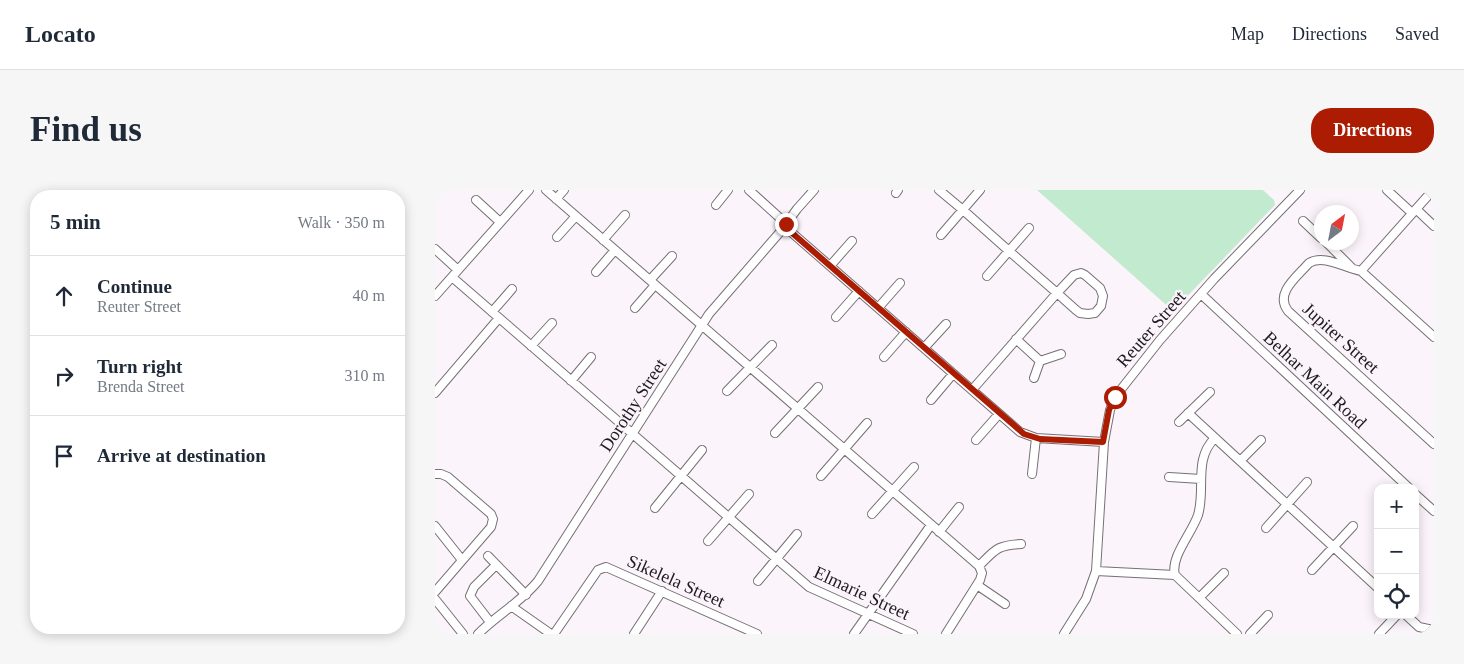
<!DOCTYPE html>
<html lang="en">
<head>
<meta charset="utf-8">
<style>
	body { margin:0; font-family:Georgia,serif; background:#f6f6f7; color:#1f2937 }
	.controls { position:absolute; right:15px; bottom:15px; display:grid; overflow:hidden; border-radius:10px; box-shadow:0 2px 12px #0003 }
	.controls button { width:45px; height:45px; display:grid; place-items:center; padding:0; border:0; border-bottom:1px solid #e0e1e3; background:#fff; color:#1f2937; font:25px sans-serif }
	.compass { position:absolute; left:879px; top:15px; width:45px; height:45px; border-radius:50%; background:#fff; box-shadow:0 2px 12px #0003; rotate:32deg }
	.stop { position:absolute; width:15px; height:15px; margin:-11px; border:4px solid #ab1c02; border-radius:50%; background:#fff }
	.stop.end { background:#ab1c02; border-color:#fff; box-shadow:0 1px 5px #0008 }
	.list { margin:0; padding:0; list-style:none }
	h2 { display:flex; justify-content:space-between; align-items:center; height:65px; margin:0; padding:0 20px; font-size:21px }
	h2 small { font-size:16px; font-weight:400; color:#747a83 }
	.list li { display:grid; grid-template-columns:32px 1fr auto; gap:15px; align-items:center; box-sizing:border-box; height:80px; padding:0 20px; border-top:1px solid #e0e1e3 }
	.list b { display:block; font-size:19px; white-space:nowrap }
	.list p { margin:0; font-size:16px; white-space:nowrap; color:#747a83 }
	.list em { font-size:16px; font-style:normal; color:#747a83 }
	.icon { flex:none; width:28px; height:28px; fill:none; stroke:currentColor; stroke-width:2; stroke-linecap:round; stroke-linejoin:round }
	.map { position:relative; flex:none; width:999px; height:444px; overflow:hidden; border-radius:20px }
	header { display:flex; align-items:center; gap:30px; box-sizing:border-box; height:70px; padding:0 25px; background:#fff; border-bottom:1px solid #e0e1e3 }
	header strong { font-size:24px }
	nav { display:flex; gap:28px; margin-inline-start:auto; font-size:18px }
	.intro { display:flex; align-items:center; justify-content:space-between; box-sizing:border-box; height:120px; padding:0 30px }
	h1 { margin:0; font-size:35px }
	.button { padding:12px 22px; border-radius:20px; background:#ab1c02; color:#fff; font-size:18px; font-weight:700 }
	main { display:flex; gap:30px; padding:0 30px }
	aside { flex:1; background:#fff; border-radius:20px; box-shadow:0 2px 12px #0003 }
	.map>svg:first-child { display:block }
	.green { fill:#c2eace }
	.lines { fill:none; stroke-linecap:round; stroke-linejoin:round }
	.street-casing { stroke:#766f75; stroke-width:10 }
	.street { stroke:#fff; stroke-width:8 }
	.route { stroke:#ab1c02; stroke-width:6 }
	.labels { text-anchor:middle; stroke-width:4.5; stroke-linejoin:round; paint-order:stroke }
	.street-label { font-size:18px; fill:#1e1b1e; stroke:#fcf4fb }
</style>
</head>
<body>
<header>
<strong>Locato</strong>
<nav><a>Map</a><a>Directions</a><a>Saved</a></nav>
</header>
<div class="intro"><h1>Find us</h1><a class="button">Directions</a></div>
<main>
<aside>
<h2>5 min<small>Walk · 350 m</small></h2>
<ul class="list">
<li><svg class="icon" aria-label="ahead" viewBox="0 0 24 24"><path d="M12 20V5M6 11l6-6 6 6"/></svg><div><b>Continue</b><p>Reuter Street</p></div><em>40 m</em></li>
<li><svg class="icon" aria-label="right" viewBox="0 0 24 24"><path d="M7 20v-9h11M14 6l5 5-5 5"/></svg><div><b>Turn right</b><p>Brenda Street</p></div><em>310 m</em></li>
<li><svg class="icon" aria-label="arrive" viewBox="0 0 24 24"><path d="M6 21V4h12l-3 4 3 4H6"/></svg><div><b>Arrive at destination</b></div></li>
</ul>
</aside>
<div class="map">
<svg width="999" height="444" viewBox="0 0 999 444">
	<rect width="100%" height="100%" fill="#fcf4fb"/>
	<path class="green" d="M602,0H828L839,10L840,15L738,121Z"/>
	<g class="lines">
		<g class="street-casing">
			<path id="street" d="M111,0L544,376L547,383L545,390L511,444
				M314,0L346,29L356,42L585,242L601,248L669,252
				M504,0L528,20L574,61L622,103L641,120L645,123L653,124L660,123L666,116L668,106L665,98L650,85L646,83L639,85L622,103L537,200
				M952,0L977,23
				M461,3L463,0
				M121,9L129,0
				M41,10L65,32
				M281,15L293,0
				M981,19L999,36
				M868,31L886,48
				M506,45L545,0
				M122,47L141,26
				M168,50L190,25
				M891,52L917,78
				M0,59L23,80
				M395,76L417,51
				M926,81C909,78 890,64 874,73C863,86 839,103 853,121L999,254
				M926,81L998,0
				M926,81L999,147
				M161,82L180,60
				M552,86L594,38
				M17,87L374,397L478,444
				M215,90L237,66
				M766,104L974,298
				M0,106L94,0
				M200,118L220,95
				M443,118L465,93
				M57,122L77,99
				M401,127L424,101
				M581,149L605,171L626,164
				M96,156L117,133
				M489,158L511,134
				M449,167L471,142
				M599,188L605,171
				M136,191L156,167
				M292,201L337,155
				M0,203L64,128
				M496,210L518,184
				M753,223L943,398
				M744,232L775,202
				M340,243L383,197
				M541,250L564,224
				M805,271L826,250
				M0,284H6L13,287L56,324L58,329L56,337L0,402
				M597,284L601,248
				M386,286L432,233
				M734,287L766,289
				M980,304L999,321
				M220,318L267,260
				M437,324L479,277
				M0,336L27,370
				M831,338L872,292
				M504,342L524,317
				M273,351L314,304
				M53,366L91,405
				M544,376C560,360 562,355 586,354
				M877,380L918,336
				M661,381L740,385L802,444
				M740,385C735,367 757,343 763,325C771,299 758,269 780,248
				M323,391L362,344
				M542,395L570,414
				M764,408L789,383
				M0,409L28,444
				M76,416L116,444
				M971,425L984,437L999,440
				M55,432L35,406L39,397L61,375
				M43,444C62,425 86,412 103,391L274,124L346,41L362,19L379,0
				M119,444L163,380L171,377L322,444
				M199,444L227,401
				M419,444L496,335
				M629,444L651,409L661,381L669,252L675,220L680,207L725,150L779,89L865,0
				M815,444L833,425
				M944,444L962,425"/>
		</g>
		<use href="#street" class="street"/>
	</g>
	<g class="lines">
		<path class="route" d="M351,34L356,42L589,244L605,249L668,252L674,220L680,207"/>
	</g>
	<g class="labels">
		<g class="street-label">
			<text transform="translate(716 139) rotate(-49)" y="6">Reuter Street</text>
			<text transform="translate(906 148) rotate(42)" y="6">Jupiter Street</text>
			<text transform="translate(880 190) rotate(43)" y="6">Belhar Main Road</text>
			<text transform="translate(198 215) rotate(-57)" y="6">Dorothy Street</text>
			<text transform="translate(241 391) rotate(24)" y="6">Sikelela Street</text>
			<text transform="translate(427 403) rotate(25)" y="6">Elmarie Street</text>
		</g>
	</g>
</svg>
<div class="controls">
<button>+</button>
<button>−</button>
<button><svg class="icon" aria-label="locate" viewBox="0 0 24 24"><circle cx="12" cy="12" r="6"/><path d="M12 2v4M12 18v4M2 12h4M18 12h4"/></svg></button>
</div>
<svg class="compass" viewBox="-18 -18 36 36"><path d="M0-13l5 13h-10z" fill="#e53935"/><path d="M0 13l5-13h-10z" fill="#747a83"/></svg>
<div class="stop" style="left:680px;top:207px"></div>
<div class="stop end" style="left:351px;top:34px"></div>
</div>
</main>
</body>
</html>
